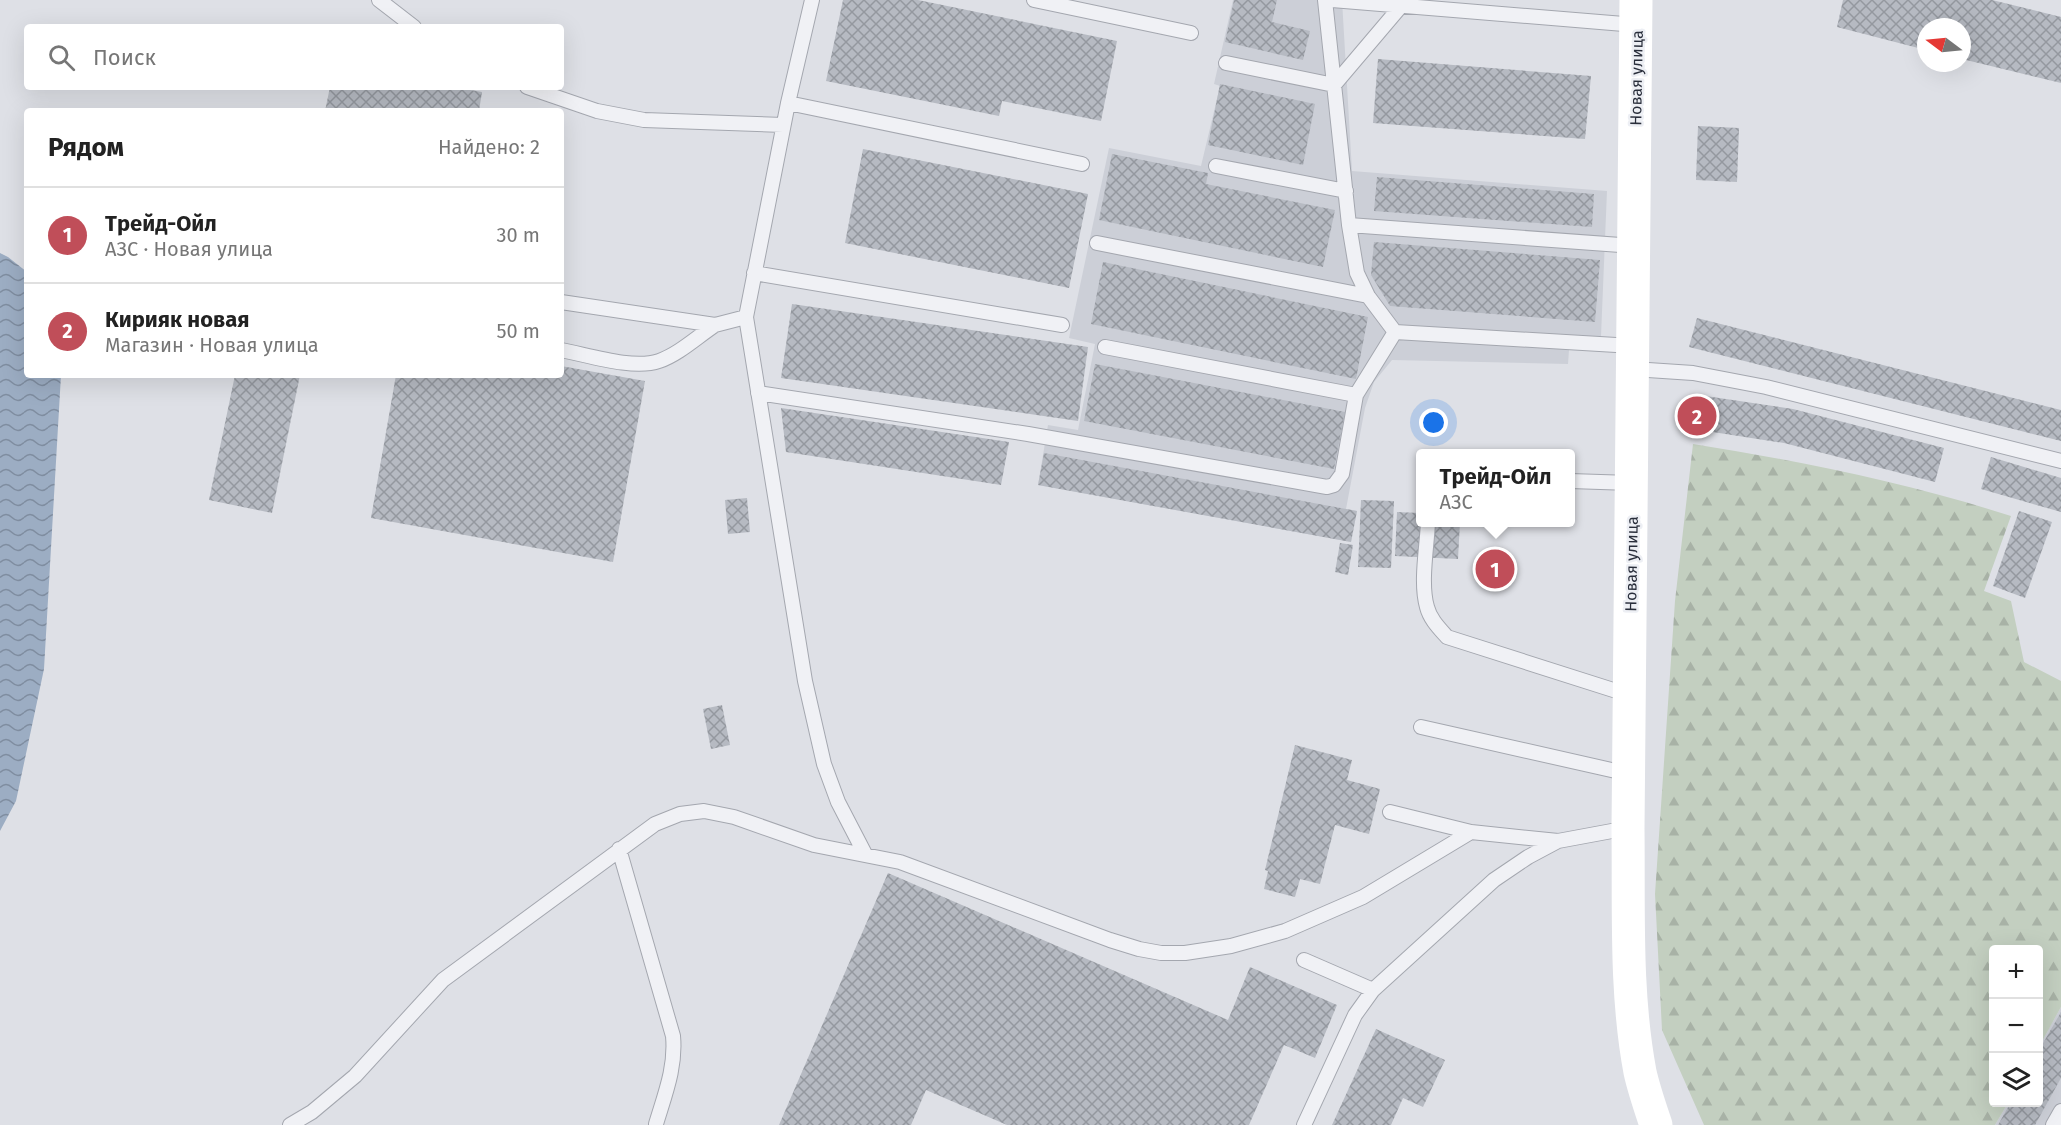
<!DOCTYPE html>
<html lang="ru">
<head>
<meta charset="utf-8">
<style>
	body { margin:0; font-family:"Fira Sans",sans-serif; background:#f6f6f6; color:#222 }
	.controls { position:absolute; right:18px; bottom:18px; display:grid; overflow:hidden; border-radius:6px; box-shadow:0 6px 24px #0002 }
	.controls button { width:54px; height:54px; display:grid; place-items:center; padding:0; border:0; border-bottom:2px solid #e0e0e0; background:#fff; color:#222; font:30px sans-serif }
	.compass { position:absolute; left:1917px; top:18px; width:54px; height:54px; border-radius:50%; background:#fff; box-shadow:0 6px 24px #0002; rotate:286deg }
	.you { position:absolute; left:1434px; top:423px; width:21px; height:21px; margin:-15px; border:4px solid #fff; border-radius:50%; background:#1a73e8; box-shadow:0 0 0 9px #1a73e833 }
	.badge { display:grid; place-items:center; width:39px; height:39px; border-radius:50%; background:#c04e59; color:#fff; font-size:20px; font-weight:700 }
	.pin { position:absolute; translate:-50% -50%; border:3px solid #fff; box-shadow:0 2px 6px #0006 }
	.popup { position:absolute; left:1416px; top:449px; width:159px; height:78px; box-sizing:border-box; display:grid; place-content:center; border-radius:6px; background:#fff; filter:drop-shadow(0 2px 4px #0005); font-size:20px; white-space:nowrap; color:#767676 }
	.popup b { font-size:22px; color:#222 }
	.popup::after { content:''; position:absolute; left:50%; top:100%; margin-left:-12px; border:12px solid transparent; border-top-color:#fff }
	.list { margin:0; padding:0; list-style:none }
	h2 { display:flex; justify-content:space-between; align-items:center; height:78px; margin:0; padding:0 24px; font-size:26px }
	h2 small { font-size:20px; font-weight:400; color:#767676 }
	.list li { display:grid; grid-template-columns:39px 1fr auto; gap:18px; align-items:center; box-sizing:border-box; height:96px; padding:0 24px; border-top:2px solid #e0e0e0 }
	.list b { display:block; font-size:22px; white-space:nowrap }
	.list p { margin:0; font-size:20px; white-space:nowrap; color:#767676 }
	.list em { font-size:20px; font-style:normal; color:#767676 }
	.icon { flex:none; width:33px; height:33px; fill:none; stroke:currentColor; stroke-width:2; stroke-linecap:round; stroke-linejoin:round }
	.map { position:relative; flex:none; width:2061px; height:1125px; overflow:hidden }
	.search { position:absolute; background:#fff; box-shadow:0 6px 24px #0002; left:24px; top:24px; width:540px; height:66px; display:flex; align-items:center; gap:15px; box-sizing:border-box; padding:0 21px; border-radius:6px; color:#767676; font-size:22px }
	.panel { position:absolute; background:#fff; box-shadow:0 6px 24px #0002; left:24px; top:108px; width:540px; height:270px; border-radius:6px }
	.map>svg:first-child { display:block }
	.built { fill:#cccfd7 }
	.forest { fill:url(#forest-firs) }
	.water { fill:url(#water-waves) }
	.building { fill:url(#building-cross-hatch) }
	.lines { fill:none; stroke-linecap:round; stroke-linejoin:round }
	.lane-casing { stroke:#a4a7af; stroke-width:16 }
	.lane { stroke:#f0f1f5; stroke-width:14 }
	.secondary { stroke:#fff; stroke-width:33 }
	.labels { text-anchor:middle; stroke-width:5; stroke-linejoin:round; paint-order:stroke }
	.street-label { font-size:16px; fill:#292e3b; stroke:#edeff4 }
</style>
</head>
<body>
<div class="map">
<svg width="2061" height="1125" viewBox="0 0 2061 1125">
	<defs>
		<pattern id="forest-firs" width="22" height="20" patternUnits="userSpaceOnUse" patternTransform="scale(1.5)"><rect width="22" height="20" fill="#c3cfc0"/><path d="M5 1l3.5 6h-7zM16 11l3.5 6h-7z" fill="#a8b2a6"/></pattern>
		<pattern id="water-waves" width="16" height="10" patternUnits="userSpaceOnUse" patternTransform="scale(1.5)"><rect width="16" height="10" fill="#9cadc3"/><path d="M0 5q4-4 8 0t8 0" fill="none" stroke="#7f8da0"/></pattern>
		<pattern id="building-cross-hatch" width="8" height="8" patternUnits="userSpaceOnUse" patternTransform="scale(1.5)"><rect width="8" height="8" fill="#b6bac2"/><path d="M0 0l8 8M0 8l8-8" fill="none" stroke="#94989f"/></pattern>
	</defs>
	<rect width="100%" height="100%" fill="#dee0e6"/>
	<path class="built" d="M1233,0H1342L1352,171L1607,191L1601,336H1570L1568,364L1392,360L1374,382L1365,408L1346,509L1357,511L1351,542L1038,485L1048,425L1078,430L1095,344L1069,338L1109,148L1201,166L1220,86L1214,84Z
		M2061,1007V1125H1995L2008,1103L2038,1102L2039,1047Z"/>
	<path class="forest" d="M1693,444C1801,461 1907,483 2011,516L1984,591L2011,601L2024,662L2061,681V1007L2039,1047L2038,950H1994V1102L2008,1103L1995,1125H1704L1662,1030L1655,894L1675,601Z"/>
	<path class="water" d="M0,253L8,257L27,272V375H61L44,669L16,801L0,831Z"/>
	<path class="building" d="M843,0H918L1117,41L1101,121L1002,101L999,116L826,81Z
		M1234,0H1277L1272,22L1310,31L1303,60L1225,42Z
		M1843,0H1992L2061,17V83L1962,59V27H1926V50L1837,27Z
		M1378,59L1591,76L1585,139L1373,123Z
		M1220,84L1315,104L1303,165L1208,145Z
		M330,87H454L482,92L479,111H325Z
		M1698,126L1739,128L1737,182L1696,180Z
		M863,149L1088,194L1069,288L845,243Z
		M1112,154L1208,173L1206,184L1335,210L1323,267L1099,220Z
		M1377,177L1594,194L1592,227L1374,211Z
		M1374,242L1600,260L1595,322L1390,306L1371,275Z
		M1103,262L1368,317L1356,379L1091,324Z
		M792,304L1088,347L1078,421L781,378Z
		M1697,318L2061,410V441L1689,347Z
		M1095,364L1345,412L1334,469L1084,421Z
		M561,366L645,381L613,562L371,518L396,375H561Z
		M235,375H300L272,513L209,500Z
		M1692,394L1793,409L1944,448L1935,482L1784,443L1687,428Z
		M781,408L1009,442L1001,485L786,452Z
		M1044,453L1357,511L1351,542L1038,485Z
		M1991,457L2061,478V512L1981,489Z
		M747,498L750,532L728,534L725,500Z
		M1361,500L1394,501L1391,568L1358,567Z
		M2019,511L2052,522L2025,598L1993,586Z
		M1397,512L1420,513V522H1460L1458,559L1395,556Z
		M1340,543L1353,545L1348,575L1335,572Z
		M722,705L730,745L711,749L703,709Z
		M1295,745L1352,760L1347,780L1380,789L1369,834L1335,825L1320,884L1300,879L1295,897L1264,889L1268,871L1265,870Z
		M888,873L1228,1020L1250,967L1337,1005L1315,1058L1284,1045L1249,1125H1007L926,1090L911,1125H779Z
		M2061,1012V1078L2035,1125H1998L2011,1102H2038V1052Z
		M1376,1029L1445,1060L1423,1107L1403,1098L1391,1125H1332Z"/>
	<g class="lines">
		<g class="lane-casing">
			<path id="lane" d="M379,0L414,27
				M1034,0L1191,33
				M1325,0L1349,225L1357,273L1368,296
				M1332,0L1636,25
				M1226,63L1334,85L1401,6
				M527,87L597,111L644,120L783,125
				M788,103L1082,164
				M1216,166L1346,191
				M1349,225L1634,246
				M1097,243L1368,296L1395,332
				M754,273L1062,325
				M561,302L715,325L746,317L788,103L812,0
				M746,317L805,681L824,764L838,802L865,854
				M1105,347L1356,395
				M561,350C588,355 633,370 659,361C679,354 697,337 715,325
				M1633,369L1693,373L1766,387L2061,461
				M758,393L1028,434L1327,487L1334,485L1342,474L1356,395L1395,332L1633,346
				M1570,481L1631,483
				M1428,522C1427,547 1420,583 1427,607C1430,619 1439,628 1447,637L1629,695
				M1421,727L1629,774
				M1390,812L1471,832
				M619,849L673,1036C676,1067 665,1094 656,1124
				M1304,960L1373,990
				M290,1125L312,1112L355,1076L443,980L655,824L680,814L704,811L734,817L814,845L900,862L1110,940L1139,949L1161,953H1185L1231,946L1285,931L1363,897L1471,832L1558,841
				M1304,1125L1355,1015L1373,990L1494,880L1528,857L1558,841L1628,828
				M2053,1125L2061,1111"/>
		</g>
		<use href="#lane" class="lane"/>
		<path class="secondary" d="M1636,0L1628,828C1629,909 1625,992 1640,1072C1644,1090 1650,1107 1656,1125"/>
	</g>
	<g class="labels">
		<g class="street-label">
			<text transform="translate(1636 78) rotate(-89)" y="6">Новая улица</text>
			<text transform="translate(1631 564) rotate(-89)" y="6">Новая улица</text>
		</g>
	</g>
</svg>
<div class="controls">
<button>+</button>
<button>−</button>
<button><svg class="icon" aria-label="layers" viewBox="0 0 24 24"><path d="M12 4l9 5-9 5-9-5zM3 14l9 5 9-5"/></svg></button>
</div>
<svg class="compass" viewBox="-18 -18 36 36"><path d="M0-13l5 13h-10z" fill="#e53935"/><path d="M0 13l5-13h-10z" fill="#767676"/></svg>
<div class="you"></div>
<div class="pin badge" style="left:1495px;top:569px">1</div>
<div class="popup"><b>Трейд-Ойл</b>АЗС</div>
<div class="pin badge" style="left:1697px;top:416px">2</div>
<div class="search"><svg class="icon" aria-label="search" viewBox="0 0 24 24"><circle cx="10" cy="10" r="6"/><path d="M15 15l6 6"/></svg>Поиск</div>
<section class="panel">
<h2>Рядом<small>Найдено: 2</small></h2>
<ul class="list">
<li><span class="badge">1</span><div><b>Трейд-Ойл</b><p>АЗС · Новая улица</p></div><em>30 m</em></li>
<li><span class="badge">2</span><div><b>Кирияк новая</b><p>Магазин · Новая улица</p></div><em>50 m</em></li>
</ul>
</section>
</div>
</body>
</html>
